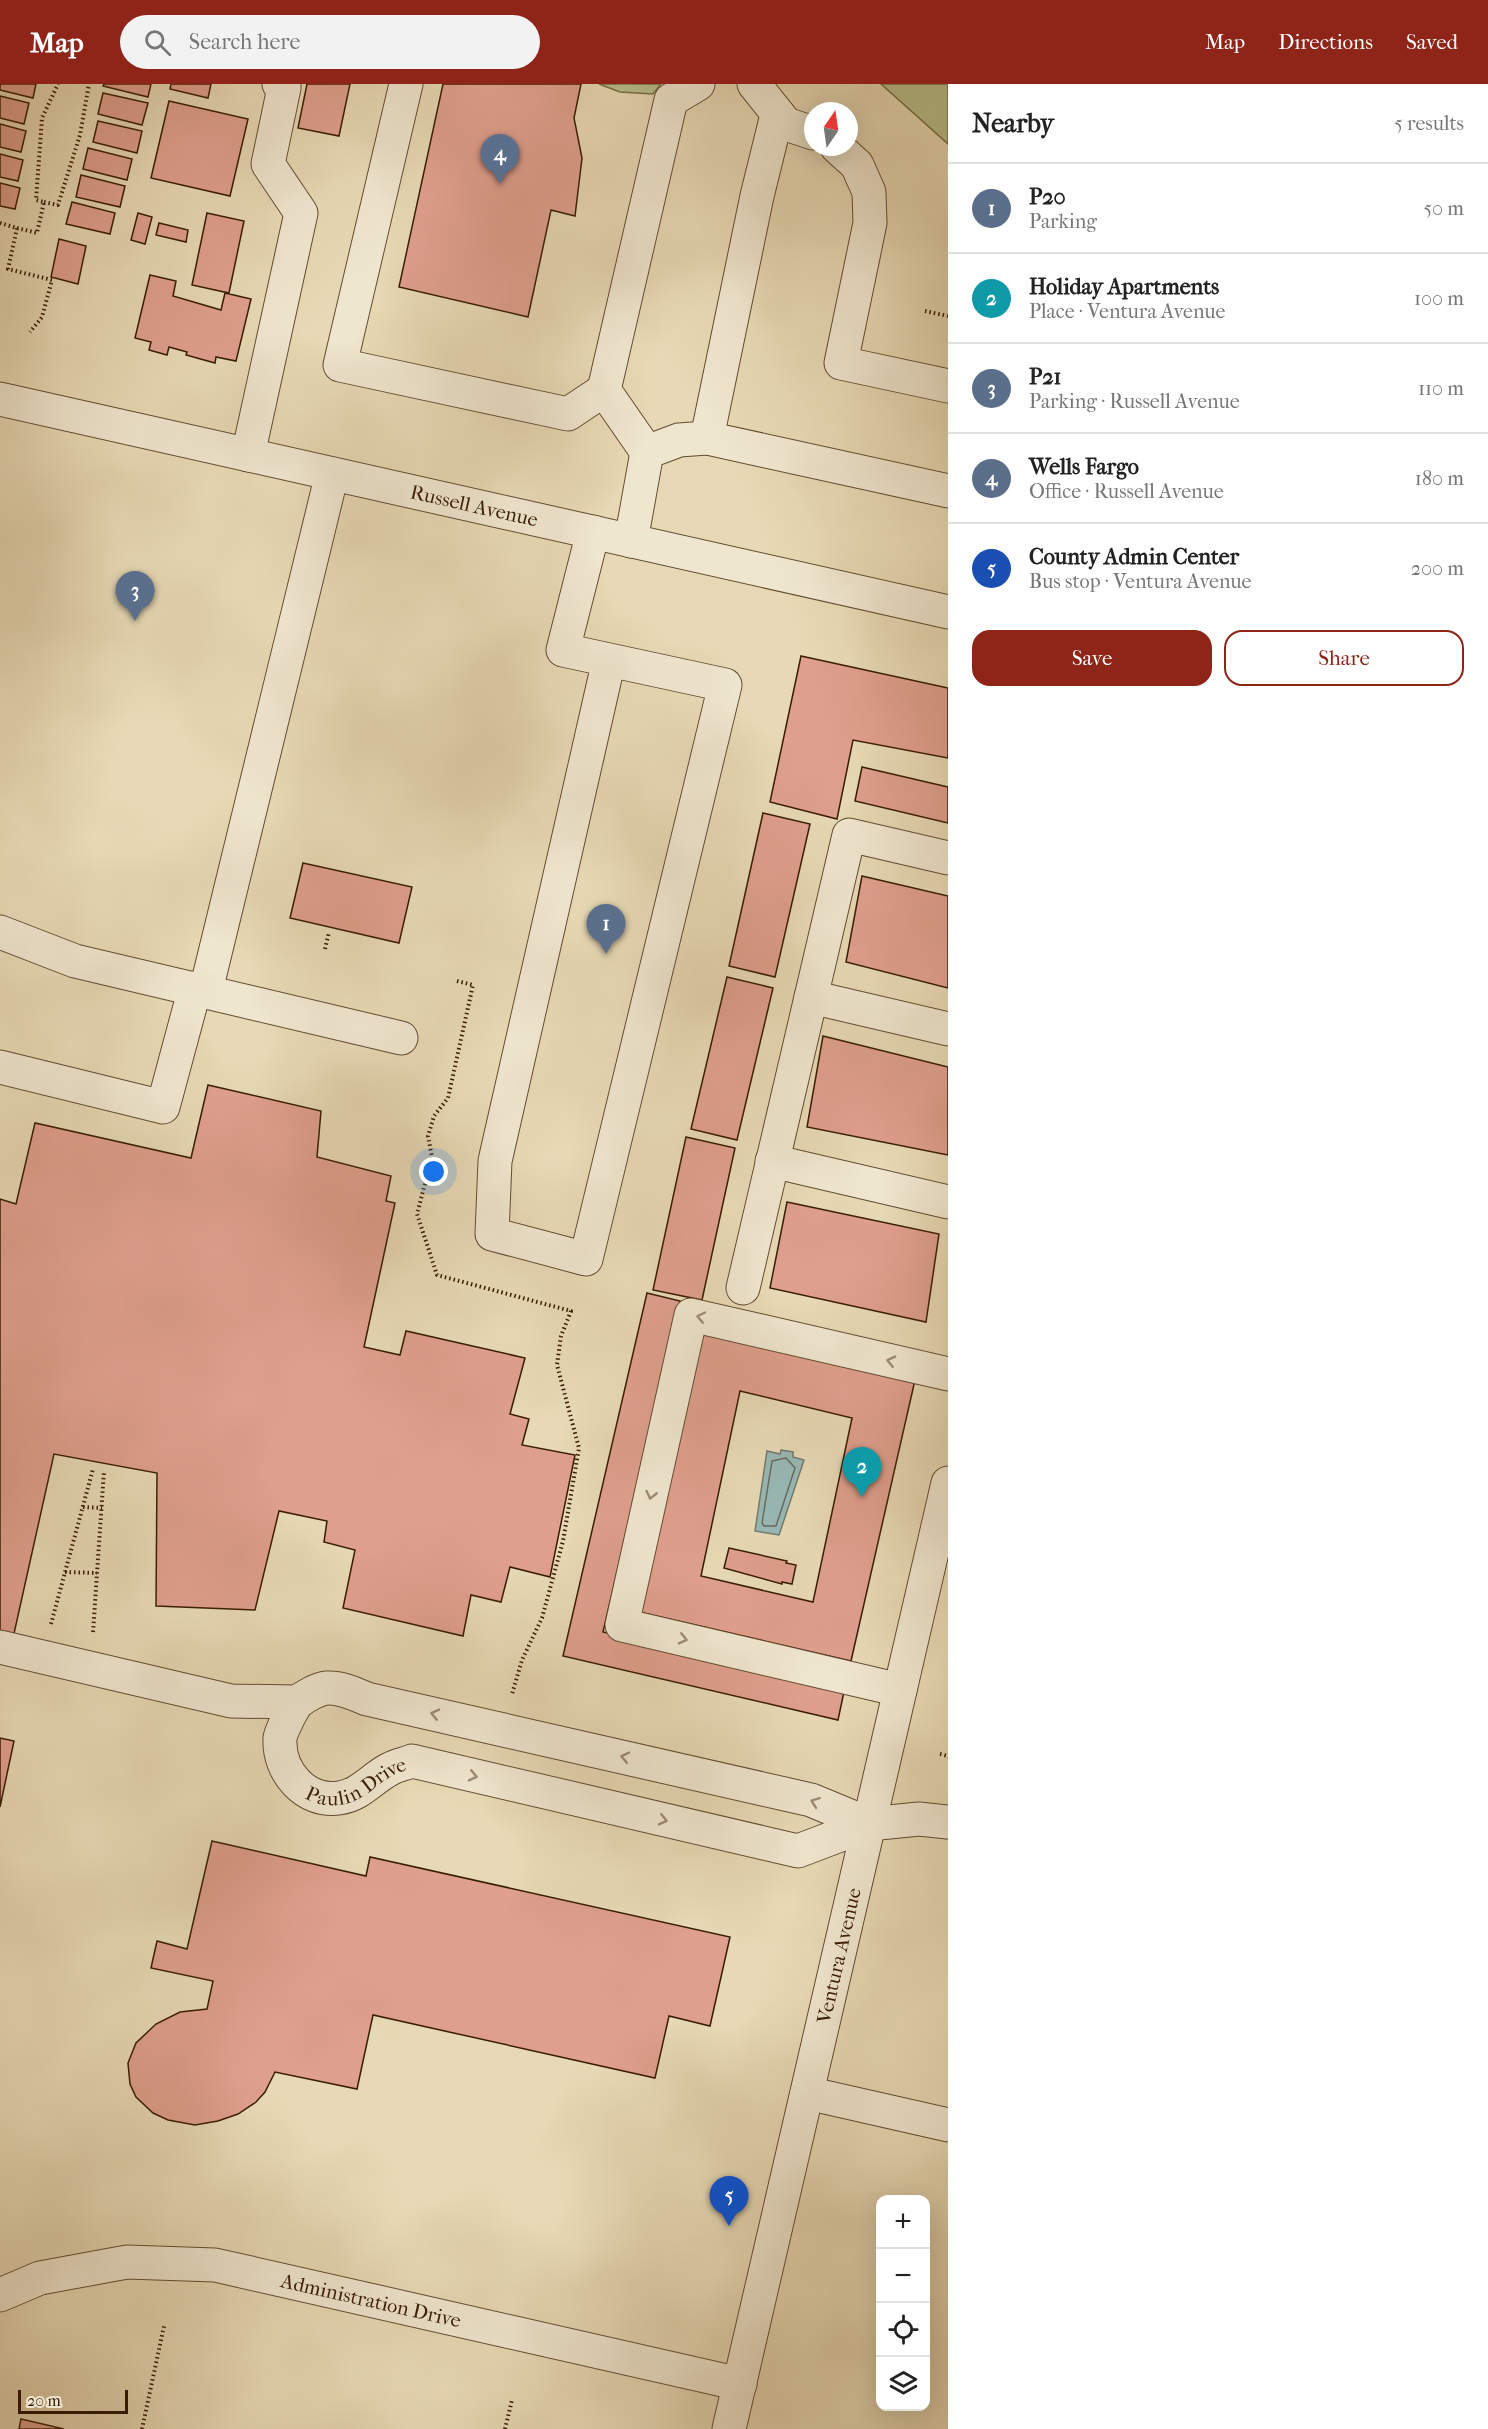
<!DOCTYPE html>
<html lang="en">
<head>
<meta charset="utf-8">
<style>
	body { margin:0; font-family:"IM FELL French Canon",serif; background:#f2f2f2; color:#222 }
	.controls { position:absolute; right:18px; bottom:18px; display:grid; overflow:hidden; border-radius:12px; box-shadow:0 6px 24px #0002 }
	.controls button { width:54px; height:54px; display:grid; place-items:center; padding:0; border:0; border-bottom:2px solid #e0e0e0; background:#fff; color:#222; font:30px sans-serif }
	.compass { position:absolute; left:804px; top:18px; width:54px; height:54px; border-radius:50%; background:#fff; box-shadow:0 6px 24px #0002; rotate:13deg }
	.scale { position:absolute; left:18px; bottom:15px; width:110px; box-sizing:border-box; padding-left:6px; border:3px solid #391c04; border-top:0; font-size:16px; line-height:21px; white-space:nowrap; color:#391c04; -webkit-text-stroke:4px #efe6cf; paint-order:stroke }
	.you { position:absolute; left:434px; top:1088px; width:21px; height:21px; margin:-15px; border:4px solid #fff; border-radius:50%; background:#1a73e8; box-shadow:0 0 0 9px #1a73e833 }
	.badge { display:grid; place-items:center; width:39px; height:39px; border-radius:50%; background:#8f2418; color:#fff; font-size:20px; font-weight:700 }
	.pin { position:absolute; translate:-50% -50px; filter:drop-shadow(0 2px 3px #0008) }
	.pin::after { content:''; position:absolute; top:32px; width:21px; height:18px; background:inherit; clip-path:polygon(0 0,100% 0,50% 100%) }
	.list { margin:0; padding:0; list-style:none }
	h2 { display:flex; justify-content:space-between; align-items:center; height:78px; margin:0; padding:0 24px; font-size:26px }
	h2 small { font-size:20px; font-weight:400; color:#767676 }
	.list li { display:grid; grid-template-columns:39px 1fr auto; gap:18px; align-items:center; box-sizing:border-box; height:90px; padding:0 24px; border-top:2px solid #e0e0e0 }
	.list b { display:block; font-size:22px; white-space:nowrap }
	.list p { margin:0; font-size:20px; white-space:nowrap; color:#767676 }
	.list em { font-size:20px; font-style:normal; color:#767676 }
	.actions { display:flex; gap:12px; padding:18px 24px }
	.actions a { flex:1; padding:14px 0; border:2px solid #8f2418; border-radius:18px; text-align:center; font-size:21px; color:#8f2418 }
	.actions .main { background:#8f2418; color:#fff }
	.icon { flex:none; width:33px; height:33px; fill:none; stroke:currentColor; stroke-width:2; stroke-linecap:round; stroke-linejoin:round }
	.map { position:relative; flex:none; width:948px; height:2345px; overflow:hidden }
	header { display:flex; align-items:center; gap:36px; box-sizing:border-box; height:84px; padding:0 30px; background:#8f2418; color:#fff }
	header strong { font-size:28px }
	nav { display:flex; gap:33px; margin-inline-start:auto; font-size:21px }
	.search { width:420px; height:54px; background:#f2f2f2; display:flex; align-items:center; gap:15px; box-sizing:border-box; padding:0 21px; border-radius:33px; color:#767676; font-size:22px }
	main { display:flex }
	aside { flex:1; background:#fff }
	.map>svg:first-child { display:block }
	.green { fill:#b8bf8c; stroke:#786e48; stroke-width:1.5 }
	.water { fill:#98b9b6; stroke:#727a6f; stroke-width:1.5 }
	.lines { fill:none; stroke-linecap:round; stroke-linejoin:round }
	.shore { stroke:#686a5d; stroke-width:1.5 }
	.building { fill:#df9f8d; stroke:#391c04; stroke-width:1.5; fill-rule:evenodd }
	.minor-casing { stroke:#644b30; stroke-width:35 }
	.path { stroke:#391c04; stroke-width:4; stroke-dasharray:1.5 3; stroke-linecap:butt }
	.minor { stroke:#efe6cf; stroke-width:33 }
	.oneway { stroke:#9d8b74 }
	.labels { text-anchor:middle; stroke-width:5; stroke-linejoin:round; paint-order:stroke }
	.street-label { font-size:20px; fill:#391c04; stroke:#efe6cf }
</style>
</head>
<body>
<header>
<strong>Map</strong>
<div class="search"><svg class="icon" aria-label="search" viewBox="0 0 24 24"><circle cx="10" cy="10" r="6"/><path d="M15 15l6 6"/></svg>Search here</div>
<nav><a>Map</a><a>Directions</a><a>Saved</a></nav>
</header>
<main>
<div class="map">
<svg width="948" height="2345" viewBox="0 0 948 2345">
	<rect width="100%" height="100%" fill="#e7d9b5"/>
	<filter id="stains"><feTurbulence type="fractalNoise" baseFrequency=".00333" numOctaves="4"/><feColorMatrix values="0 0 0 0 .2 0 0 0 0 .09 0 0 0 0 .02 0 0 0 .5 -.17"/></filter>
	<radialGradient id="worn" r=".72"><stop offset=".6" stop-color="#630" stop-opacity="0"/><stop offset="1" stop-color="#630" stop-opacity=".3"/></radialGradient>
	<path class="green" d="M599,0H661L653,10L620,8Z
		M881,0H948V60Z"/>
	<path class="water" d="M781,1366L793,1368V1373L804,1376L779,1451L755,1447L767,1367L780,1370Z"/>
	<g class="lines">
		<path class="shore" d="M786,1374L795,1384L776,1442H764L762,1439L772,1377Z"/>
	</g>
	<path class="building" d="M0,0H36L33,14L0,6Z
		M104,0H151L148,13L103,2Z
		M171,0H211L208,14L170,5Z
		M307,0H350L339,52L298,44Z
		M443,0H581L574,34L582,74L575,132L551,126L528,233L399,203Z
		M103,9L148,19L142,41L98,30Z
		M0,12L29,19L24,40L0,34Z
		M169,17L248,35L230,112L151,94Z
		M98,37L142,47L137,69L93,58Z
		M0,40L26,47L21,68L0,63Z
		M88,64L132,75L127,96L83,85Z
		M0,70L23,76L18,97L0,93Z
		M81,91L125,102L120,123L76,113Z
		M0,99L20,104L15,125L0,122Z
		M72,118L115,129L110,150L66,140Z
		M138,129L152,133L145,160L131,156Z
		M207,129L244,137L229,209L192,201Z
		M159,139L188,146L186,158L156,151Z
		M59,155L86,162L78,200L51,193Z
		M150,191L176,197L173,212L221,226L225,209L251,215L236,277L216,273L215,279L186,271L187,268L169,263L167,271L149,266L151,258L135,254Z
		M801,572L948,604V674L853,656L837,735L770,718Z
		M862,683L948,703V739L855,717Z
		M763,729L810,740L775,893L729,882Z
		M303,779L412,803L399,859L290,834Z
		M862,792L948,812V904L846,878Z
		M727,893L773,904L737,1056L691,1045Z
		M823,952L948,983V1071L807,1043Z
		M208,1001L321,1027L317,1073L391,1092L386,1117L395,1119L364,1263L400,1271L406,1247L525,1274L510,1330L529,1335L522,1361L575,1371L550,1493L510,1483L501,1518L471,1511L463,1552L343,1524L355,1466L324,1458L327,1437L279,1427L255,1526L156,1522L157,1389L54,1370L9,1572L0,1571V1115L16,1120L35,1039L191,1074Z
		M686,1053L735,1064L702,1216L653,1206Z
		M787,1118L939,1150L926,1238L770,1204Z
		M647,1209L680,1217L603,1548L845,1603L838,1636L563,1572Z
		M703,1246L915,1296L851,1577L639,1528ZM740,1307L852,1334L813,1518L701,1492Z
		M729,1464L787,1477L786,1479L796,1481L792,1500L782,1498V1500L724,1484Z
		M0,1654L14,1657L0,1723Z
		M212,1757L366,1792L370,1773L730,1853L710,1942L669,1932L655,1994L373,1931L357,2005L275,1988L265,2008L256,2018L238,2030L218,2037L195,2041L168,2036L153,2029L136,2013L130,2000L128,1979L136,1959L156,1940L180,1928L207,1925L213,1897L151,1884L157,1857L187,1865Z
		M21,2335L64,2345H19Z"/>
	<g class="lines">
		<g class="minor-casing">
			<g id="minor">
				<path d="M406,0L340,281L568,330L604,306"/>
				<path d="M754,0L786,40L813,49"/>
				<path d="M777,31L757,112L707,354L948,407"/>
				<path d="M837,63L857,81L869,108L870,139L841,279L948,302"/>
				<path id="s1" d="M0,315L948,528"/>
				<path d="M647,368L604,306L671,16L698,0"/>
				<path d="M248,371L301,129L268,80L284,4L279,0"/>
				<path d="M593,448L563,566L725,601L586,1175L492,1150L495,1077L609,576"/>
				<path d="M631,457L647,368L679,356L707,354"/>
				<path d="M0,848L75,877L401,954"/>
				<path d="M206,906L332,390"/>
				<path d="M811,913L948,945"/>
				<path d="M0,983L163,1023L195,904"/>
				<path d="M772,1077L948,1118"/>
				<path d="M743,1204L849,751L948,774"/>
				<path d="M0,1563L231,1617L297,1618"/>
				<path d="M900,1606L622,1541L691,1231L948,1290"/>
				<path id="s2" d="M869,1740L811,1716L367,1615C355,1610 341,1603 327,1604C318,1605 305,1612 298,1618C293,1622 281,1648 280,1654C278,1687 305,1719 339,1714C361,1711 372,1694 390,1685C397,1681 405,1680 412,1677L798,1767L869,1740L919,1735L948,1738"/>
				<path d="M807,2009L948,2041"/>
				<path id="s3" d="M0,2211L40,2194L127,2178L215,2181L740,2300"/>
				<path id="s4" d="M729,2345L948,1399"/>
			</g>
		</g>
		<path class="path" d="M44,118L58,121L80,51L89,0
			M0,139L17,144L8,185L52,196L42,233L30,248
			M17,144L37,149L44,118L36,116L42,34L58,0
			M925,227L948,232
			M325,865L329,848
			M457,897L473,901L448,1014L434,1032L428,1052L432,1073L417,1130L437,1191L571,1227L561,1252L557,1281L579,1364L563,1457L542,1534L522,1576L512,1610
			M83,1423L102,1424
			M65,1488L97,1489
			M51,1540L93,1385
			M93,1548L104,1387
			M940,1670L948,1672
			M142,2345L164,2242
			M505,2345L512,2316"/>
		<use href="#minor" class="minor"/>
	</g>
	<defs><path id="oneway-chevron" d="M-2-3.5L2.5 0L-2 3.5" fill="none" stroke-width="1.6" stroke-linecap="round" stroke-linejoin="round" transform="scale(1.5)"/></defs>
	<g class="oneway">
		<use href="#oneway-chevron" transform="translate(701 1233) rotate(-168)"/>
		<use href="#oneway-chevron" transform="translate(891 1277) rotate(-167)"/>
		<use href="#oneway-chevron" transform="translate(651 1411) rotate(103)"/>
		<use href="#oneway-chevron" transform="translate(683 1555) rotate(13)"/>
		<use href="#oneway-chevron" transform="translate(435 1630) rotate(-167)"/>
		<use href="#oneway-chevron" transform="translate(625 1673) rotate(-167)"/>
		<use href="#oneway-chevron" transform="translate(473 1692) rotate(13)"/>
		<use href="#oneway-chevron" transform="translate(815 1718) rotate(-160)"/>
		<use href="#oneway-chevron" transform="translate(663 1736) rotate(13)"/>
	</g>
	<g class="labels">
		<g class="street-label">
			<text dy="7" stroke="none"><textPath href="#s1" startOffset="486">Russell Avenue</textPath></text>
			<text dy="7" stroke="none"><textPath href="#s2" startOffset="750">Paulin Drive</textPath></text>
			<text dy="7" stroke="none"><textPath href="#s4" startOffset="486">Ventura Avenue</textPath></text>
			<text dy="7" stroke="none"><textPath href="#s3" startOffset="380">Administration Drive</textPath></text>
		</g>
	</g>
	<rect width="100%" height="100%" filter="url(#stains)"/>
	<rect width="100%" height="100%" fill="url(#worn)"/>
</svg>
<div class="controls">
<button>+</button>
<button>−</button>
<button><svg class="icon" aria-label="locate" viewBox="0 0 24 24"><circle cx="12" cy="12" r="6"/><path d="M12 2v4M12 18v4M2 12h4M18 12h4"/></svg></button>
<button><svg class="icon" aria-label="layers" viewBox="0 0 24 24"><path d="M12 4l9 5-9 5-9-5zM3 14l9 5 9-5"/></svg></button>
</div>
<svg class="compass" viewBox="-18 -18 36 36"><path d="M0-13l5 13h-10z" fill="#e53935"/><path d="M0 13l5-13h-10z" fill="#767676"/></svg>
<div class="scale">20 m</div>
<div class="you"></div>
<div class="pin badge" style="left:606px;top:870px;background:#5c6f8a">1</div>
<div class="pin badge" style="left:862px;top:1413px;background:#0f9aa8">2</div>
<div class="pin badge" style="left:135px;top:537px;background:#5c6f8a">3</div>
<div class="pin badge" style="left:500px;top:100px;background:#5c6f8a">4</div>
<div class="pin badge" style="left:729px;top:2142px;background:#1a4fb4">5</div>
</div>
<aside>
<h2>Nearby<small>5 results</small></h2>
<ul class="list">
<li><span class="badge" style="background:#5c6f8a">1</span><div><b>P20</b><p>Parking</p></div><em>50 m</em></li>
<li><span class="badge" style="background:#0f9aa8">2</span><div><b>Holiday Apartments</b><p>Place · Ventura Avenue</p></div><em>100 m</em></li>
<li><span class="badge" style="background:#5c6f8a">3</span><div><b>P21</b><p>Parking · Russell Avenue</p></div><em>110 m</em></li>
<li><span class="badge" style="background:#5c6f8a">4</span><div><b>Wells Fargo</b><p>Office · Russell Avenue</p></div><em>180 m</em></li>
<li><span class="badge" style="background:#1a4fb4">5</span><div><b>County Admin Center</b><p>Bus stop · Ventura Avenue</p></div><em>200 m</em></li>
</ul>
<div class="actions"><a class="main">Save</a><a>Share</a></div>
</aside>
</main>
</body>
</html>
